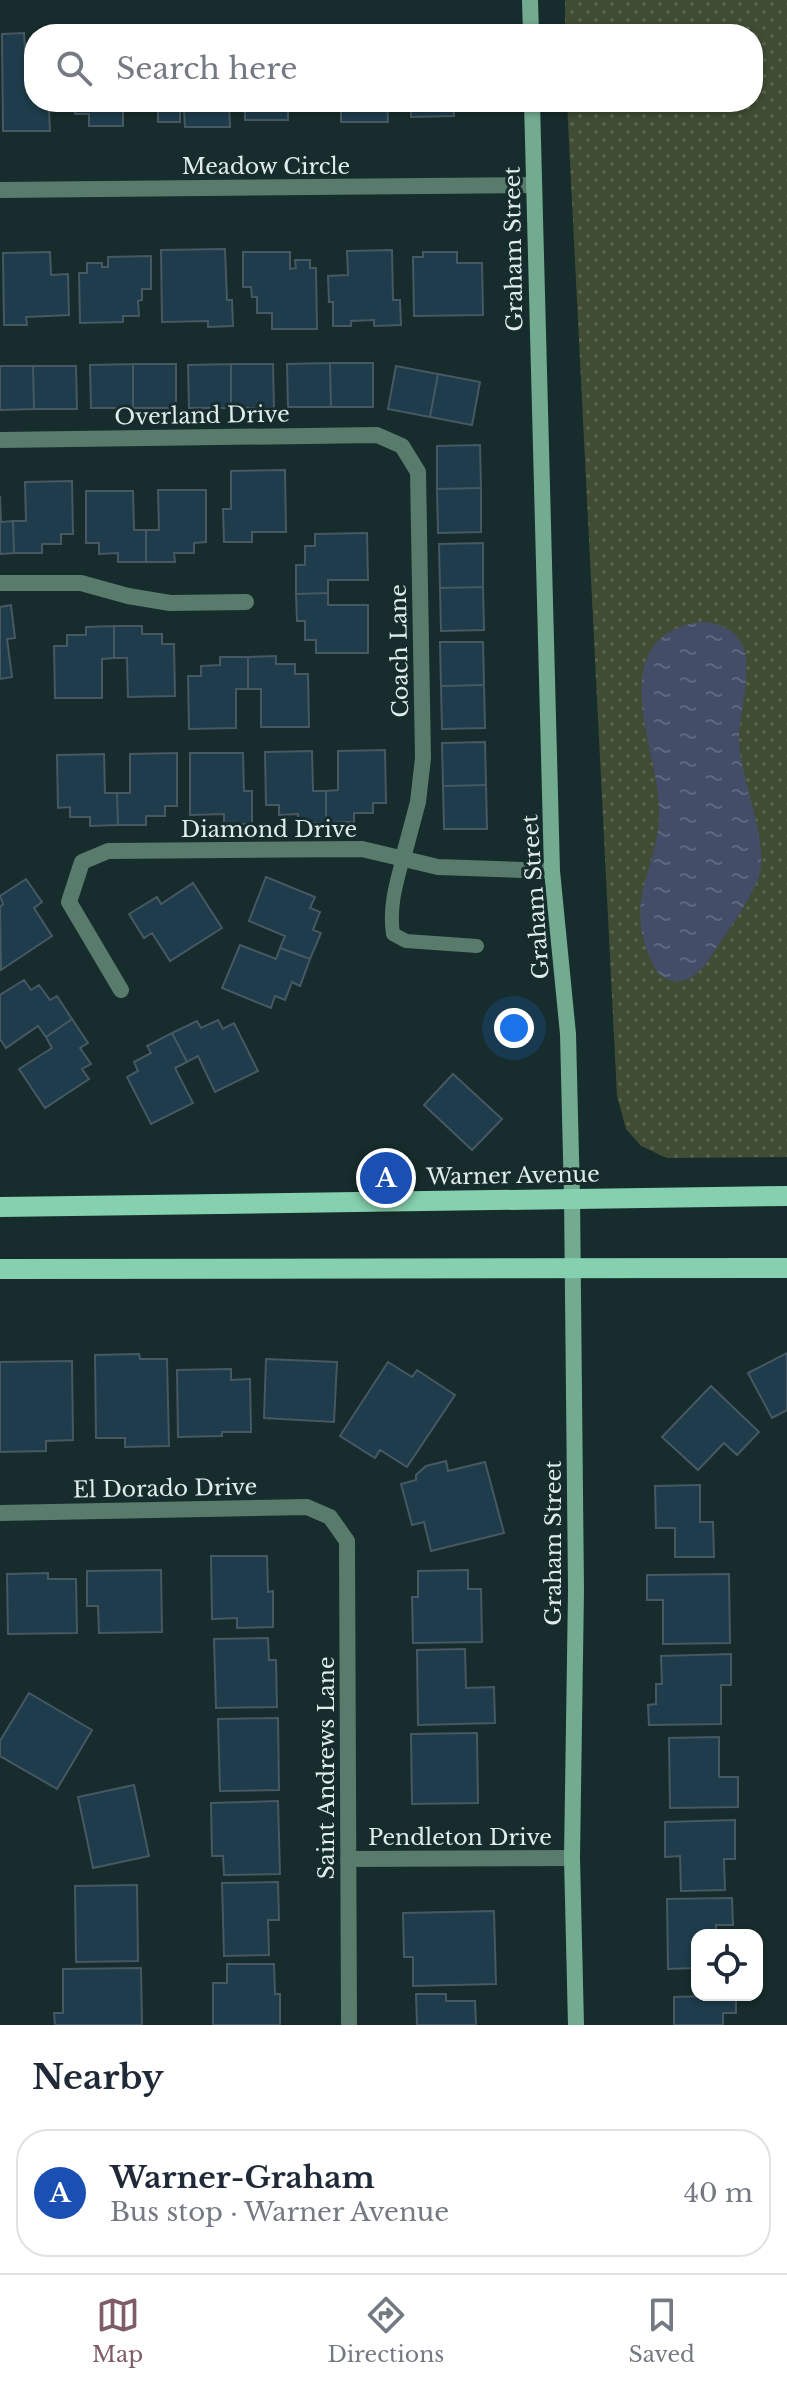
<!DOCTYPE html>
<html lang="en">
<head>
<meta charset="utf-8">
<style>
	body { margin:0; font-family:"Libre Baskerville",serif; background:#f2f2f3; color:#1f2937 }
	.controls { position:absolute; right:24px; bottom:24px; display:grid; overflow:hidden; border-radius:16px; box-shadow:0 2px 6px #0004 }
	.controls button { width:72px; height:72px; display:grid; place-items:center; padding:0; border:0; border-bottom:2px solid #e0e1e3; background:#fff; color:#1f2937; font:40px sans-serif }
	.you { position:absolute; left:514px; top:1028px; width:28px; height:28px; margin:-20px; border:6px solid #fff; border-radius:50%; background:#1a73e8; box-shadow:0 0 0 12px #1a73e833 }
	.badge { display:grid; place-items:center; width:52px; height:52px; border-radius:50%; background:#7e5c6a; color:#fff; font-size:26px; font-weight:700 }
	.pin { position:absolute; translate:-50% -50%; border:4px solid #fff; box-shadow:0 2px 8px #0006 }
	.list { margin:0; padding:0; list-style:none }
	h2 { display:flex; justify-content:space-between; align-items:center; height:104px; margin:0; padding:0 32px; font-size:34px }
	h2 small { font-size:26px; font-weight:400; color:#747a83 }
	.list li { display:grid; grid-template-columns:52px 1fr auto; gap:24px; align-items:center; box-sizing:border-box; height:128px; margin:0 16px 16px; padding:0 16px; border:2px solid #e0e1e3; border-radius:32px }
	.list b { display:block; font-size:30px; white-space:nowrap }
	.list p { margin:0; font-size:26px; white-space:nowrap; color:#747a83 }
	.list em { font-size:26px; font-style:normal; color:#747a83 }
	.icon { flex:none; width:44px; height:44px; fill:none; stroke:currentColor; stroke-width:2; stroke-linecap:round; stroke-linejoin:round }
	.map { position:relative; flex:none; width:787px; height:2025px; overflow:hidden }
	.search { position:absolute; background:#fff; box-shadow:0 2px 6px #0004; left:24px; right:24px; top:24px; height:88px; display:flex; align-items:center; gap:20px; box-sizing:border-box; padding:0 28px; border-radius:32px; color:#747a83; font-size:30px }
	.sheet { height:248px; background:#fff }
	nav { display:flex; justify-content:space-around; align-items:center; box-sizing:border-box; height:112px; border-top:2px solid #e0e1e3; background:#fff; font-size:22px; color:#747a83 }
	nav a { display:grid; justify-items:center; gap:4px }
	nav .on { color:#7e5c6a }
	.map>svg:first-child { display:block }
	.grass { fill:url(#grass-dots) }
	.water { fill:url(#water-ripples) }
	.building { fill:#1e3c4b; stroke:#475862; stroke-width:2 }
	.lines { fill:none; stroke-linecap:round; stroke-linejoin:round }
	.lane { stroke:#587b6b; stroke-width:14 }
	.street { stroke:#587b6b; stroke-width:16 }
	.secondary { stroke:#72ab90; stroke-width:16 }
	.primary { stroke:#85d0ae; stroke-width:20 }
	.labels { text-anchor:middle; stroke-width:6; stroke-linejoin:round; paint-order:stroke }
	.street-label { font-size:22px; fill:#e0ecec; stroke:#172c2c }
</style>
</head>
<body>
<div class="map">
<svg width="787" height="2025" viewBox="0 0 787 2025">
	<defs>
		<pattern id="grass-dots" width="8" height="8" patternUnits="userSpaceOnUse" patternTransform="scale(2)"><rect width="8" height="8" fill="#404c33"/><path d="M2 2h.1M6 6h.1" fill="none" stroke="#5b6651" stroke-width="1.8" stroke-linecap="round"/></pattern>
		<pattern id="water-ripples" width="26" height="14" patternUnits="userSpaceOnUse" patternTransform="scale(2)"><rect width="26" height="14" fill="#434d67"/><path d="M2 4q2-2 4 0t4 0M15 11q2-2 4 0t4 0" fill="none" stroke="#5e677d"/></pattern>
	</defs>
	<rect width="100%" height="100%" fill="#172c2c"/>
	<path class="grass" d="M565,0H787V1157L667,1158L641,1146L626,1129L617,1096L567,102H753V34H565Z"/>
	<path class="water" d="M701,622C718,622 734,629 742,644C754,668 738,716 739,742C741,781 769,839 759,876C753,897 718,945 705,965C696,975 687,983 673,981C662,979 656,972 652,962C621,897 661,869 659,808C658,762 629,699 648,656C658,634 678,625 701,622Z"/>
	<path class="building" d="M24,33L25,49H34V102H69V108H49L50,131H3L2,34Z
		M75,102H150L151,110L123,111V126H89V114H75Z
		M158,102H229L230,127H185L184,111H180V122H158Z
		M245,102H313V106L288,107V120H245Z
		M341,102H387L388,122H341Z
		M407,102H454V116L411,117V105H407Z
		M225,249L227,300H232L233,326L208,327V321L162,322L161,250Z
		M392,250L393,300H400L401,325L374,326V320L351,321V326H333V302H329L328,276L348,275L347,251Z
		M50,252L51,275L68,274L69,315L26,317L27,325H4L3,253Z
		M243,252H290V269L296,268L295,260H310V268H316L317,329H272V313H257V297H252L251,287H243Z
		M423,252H457V263H482L483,315L414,316L413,257H423Z
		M151,256V289H142V300L138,301L139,316H123V322L80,323L79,273H87V263H102V267H108V257Z
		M330,363L331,407H288L287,364Z
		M330,363H373V407H331Z
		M133,364V408H91L90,365Z
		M133,364H176V408H133Z
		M231,364V408H189L188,365Z
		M231,364H273L274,408H231Z
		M0,366H33L34,409L0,410Z
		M33,366H76L77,409H34Z
		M396,366L438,374L430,417L388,409Z
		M438,374L480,382L472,425L430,417Z
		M480,445L481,488L437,489V446Z
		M285,470L286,532H252V542H224L223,509H231V471Z
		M72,481L73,534H61V544H42V553H14L13,521H26L25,482Z
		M481,488V532L438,533L437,489Z
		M158,490H206V542L194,543V553H174L175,562H146V530H159Z
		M86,491H133L134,530H146V562H118V553L99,554V543H86Z
		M0,496L1,522L13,521L14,553L0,554Z
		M367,533L368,580H328V593L296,594V565H305V546H315V534Z
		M483,543V587L440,588L439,544Z
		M483,587L484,630L441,631L440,588Z
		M328,593V605H368V653H316V640H305V621H297L296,594Z
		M11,605L15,638L7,639L12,677L0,679V607Z
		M114,626H142V634H162V644H174L175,696L128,697L127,658H114Z
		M114,626V658L102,659V698H55L54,646H67V635H86V627Z
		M440,642H483L484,685L441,686Z
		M276,656V664H295V674H308L309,727H261V689H248V657Z
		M220,657H248V689H236V728L189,729L188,676H201V666L220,665Z
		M484,685L485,728L442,729L441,686Z
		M485,742L486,785L443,786L442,743Z
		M385,750L386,803H373V813H354V822L326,823V791L338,790V751Z
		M312,751L313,791H326V823H298V814L279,815V805H266L265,752Z
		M177,753V806H165V816H146V825H118L117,793H130V754Z
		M190,753H243L244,791H252V824H224V814L190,815Z
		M104,754L105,793H117L118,825L90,826V817H70V807L58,808L57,755Z
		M486,785L487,829H444L443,786Z
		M266,877L315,897L310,908L320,912L313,930L321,933L310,959L280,948L285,936L249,921Z
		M26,879L42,902L34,908L52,936L1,970L0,907L3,904L0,896Z
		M193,883L222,928L170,961L152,933L144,938L129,914L157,897L161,904Z
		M240,945L276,959L280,948L310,959L300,986L292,982L285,1000L275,996L271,1008L222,988Z
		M24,980L31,990L39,985L50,1000L57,996L72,1019L46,1037L38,1026L6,1048L0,1039V995Z
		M72,1019L88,1043L80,1048L91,1064L82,1069L89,1079L45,1108L19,1069L52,1048L46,1037Z
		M218,1020L223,1029L234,1023L258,1071L215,1092L198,1056L187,1062L172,1033L197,1021L201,1028Z
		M172,1033L187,1062L175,1068L193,1103L151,1124L127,1077L138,1071L134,1062L151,1053L147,1046Z
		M453,1074L502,1119L472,1150L424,1105Z
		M787,1353V1410L772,1418L748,1373Z
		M139,1354L140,1359H167L169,1446L125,1447V1438H96L95,1355Z
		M266,1359L337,1362L334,1422L264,1418Z
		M72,1361L73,1440L46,1441V1451L0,1452V1362Z
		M388,1362L412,1377L417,1370L455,1395L407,1467L380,1450L375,1458L340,1436Z
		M231,1369V1380L250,1379L251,1432H222V1436L178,1437L177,1370Z
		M711,1386L759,1432L737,1455L724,1443L698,1470L662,1437Z
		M446,1461L448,1471L485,1462L504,1533L431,1551L424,1522L412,1525L401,1484L416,1480V1475L426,1466Z
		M700,1485V1522H713L714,1557H675V1528H656L655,1486Z
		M211,1556H267L268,1592L273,1591V1627L237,1628V1618L212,1619Z
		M161,1570L162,1632L99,1633L98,1606H87V1571Z
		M468,1570V1589H481L482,1642L413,1643L412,1597H418V1571Z
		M48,1573V1579H76L77,1633L8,1634L7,1574Z
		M729,1574L730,1643L663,1644V1600H647V1575Z
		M268,1638L269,1660H276L277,1707L216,1708L214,1639Z
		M465,1649L466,1688L494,1687L495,1723L418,1725L417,1650Z
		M731,1654V1685H721V1724L649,1725L648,1705L656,1704V1684H662L661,1656Z
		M29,1693L92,1730L57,1789L0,1756V1741Z
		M278,1718L279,1790L220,1791L218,1719Z
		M477,1733L478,1803L412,1804L411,1734Z
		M719,1737V1777H738V1807L670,1808L669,1738Z
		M134,1785L149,1856L93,1868L78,1797Z
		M278,1801L280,1874L224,1875L223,1856H212L211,1803Z
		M735,1820V1859H724L725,1890L681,1891L680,1856L665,1857V1822Z
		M278,1882L279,1920H268L269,1955L224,1956L222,1883Z
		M137,1885L138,1961L76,1962L75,1886Z
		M732,1898L733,1925H716V1935H697V1968L668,1969L667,1899Z
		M494,1911L496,1984L413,1986V1957H404L403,1913Z
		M227,1964H274L275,1994H280V2025H213V1983H227Z
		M141,1968L142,2025H55L54,2013H63V1969Z
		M416,1994H446V2001H475L476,2025H417Z
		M736,1995V2013H723V2025H674V1997Z"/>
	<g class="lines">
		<path class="lane" d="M403,858C396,884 389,907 393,934L406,941L477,946"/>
		<path class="street" d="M0,190L533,185
			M0,440L377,435L402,446L418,472L423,758L418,802L403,858
			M0,583H81L128,596L170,603L246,602
			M121,990L69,902L82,862L108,851L362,849L438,867L552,871
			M0,1513L307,1507L330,1517L347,1541L349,2025
			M348,1859L572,1858"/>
		<path class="secondary" d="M530,0L531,34
			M532,102L552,871L568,1034L572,1197L576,1590L572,1858L576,2025"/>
		<path class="primary" d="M0,1207L787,1196
			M0,1269L787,1268"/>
	</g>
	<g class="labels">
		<g class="street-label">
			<text x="266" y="174">Meadow Circle</text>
			<text transform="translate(513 249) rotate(-91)" y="8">Graham Street</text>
			<text transform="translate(202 415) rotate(-1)" y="8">Overland Drive</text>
			<text transform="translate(399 651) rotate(-91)" y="8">Coach Lane</text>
			<text x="269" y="837">Diamond Drive</text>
			<text transform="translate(535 897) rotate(-94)" y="8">Graham Street</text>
			<text transform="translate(513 1175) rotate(-1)" y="8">Warner Avenue</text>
			<text transform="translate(165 1488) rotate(-1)" y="8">El Dorado Drive</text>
			<text transform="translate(553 1543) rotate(-90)" y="8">Graham Street</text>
			<text transform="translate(326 1768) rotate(-90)" y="8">Saint Andrews Lane</text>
			<text x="460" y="1845">Pendleton Drive</text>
		</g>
	</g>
</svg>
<div class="controls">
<button><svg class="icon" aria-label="locate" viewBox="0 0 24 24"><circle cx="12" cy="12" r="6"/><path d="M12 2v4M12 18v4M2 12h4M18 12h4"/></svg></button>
</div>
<div class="you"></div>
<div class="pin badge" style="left:386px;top:1178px;background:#1a4fb4">A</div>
<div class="search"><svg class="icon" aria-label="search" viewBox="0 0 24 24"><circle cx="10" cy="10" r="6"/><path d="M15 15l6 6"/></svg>Search here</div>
</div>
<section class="sheet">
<h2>Nearby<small></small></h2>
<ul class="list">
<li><span class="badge" style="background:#1a4fb4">A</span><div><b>Warner-Graham</b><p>Bus stop · Warner Avenue</p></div><em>40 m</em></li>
</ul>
</section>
<nav>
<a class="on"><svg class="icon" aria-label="map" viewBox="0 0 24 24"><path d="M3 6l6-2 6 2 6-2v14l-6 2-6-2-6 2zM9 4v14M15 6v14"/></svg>Map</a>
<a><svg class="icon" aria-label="directions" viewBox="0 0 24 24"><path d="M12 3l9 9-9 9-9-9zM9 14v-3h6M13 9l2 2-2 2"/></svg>Directions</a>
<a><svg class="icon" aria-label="saved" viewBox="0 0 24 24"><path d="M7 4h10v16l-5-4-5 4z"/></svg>Saved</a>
</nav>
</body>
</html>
